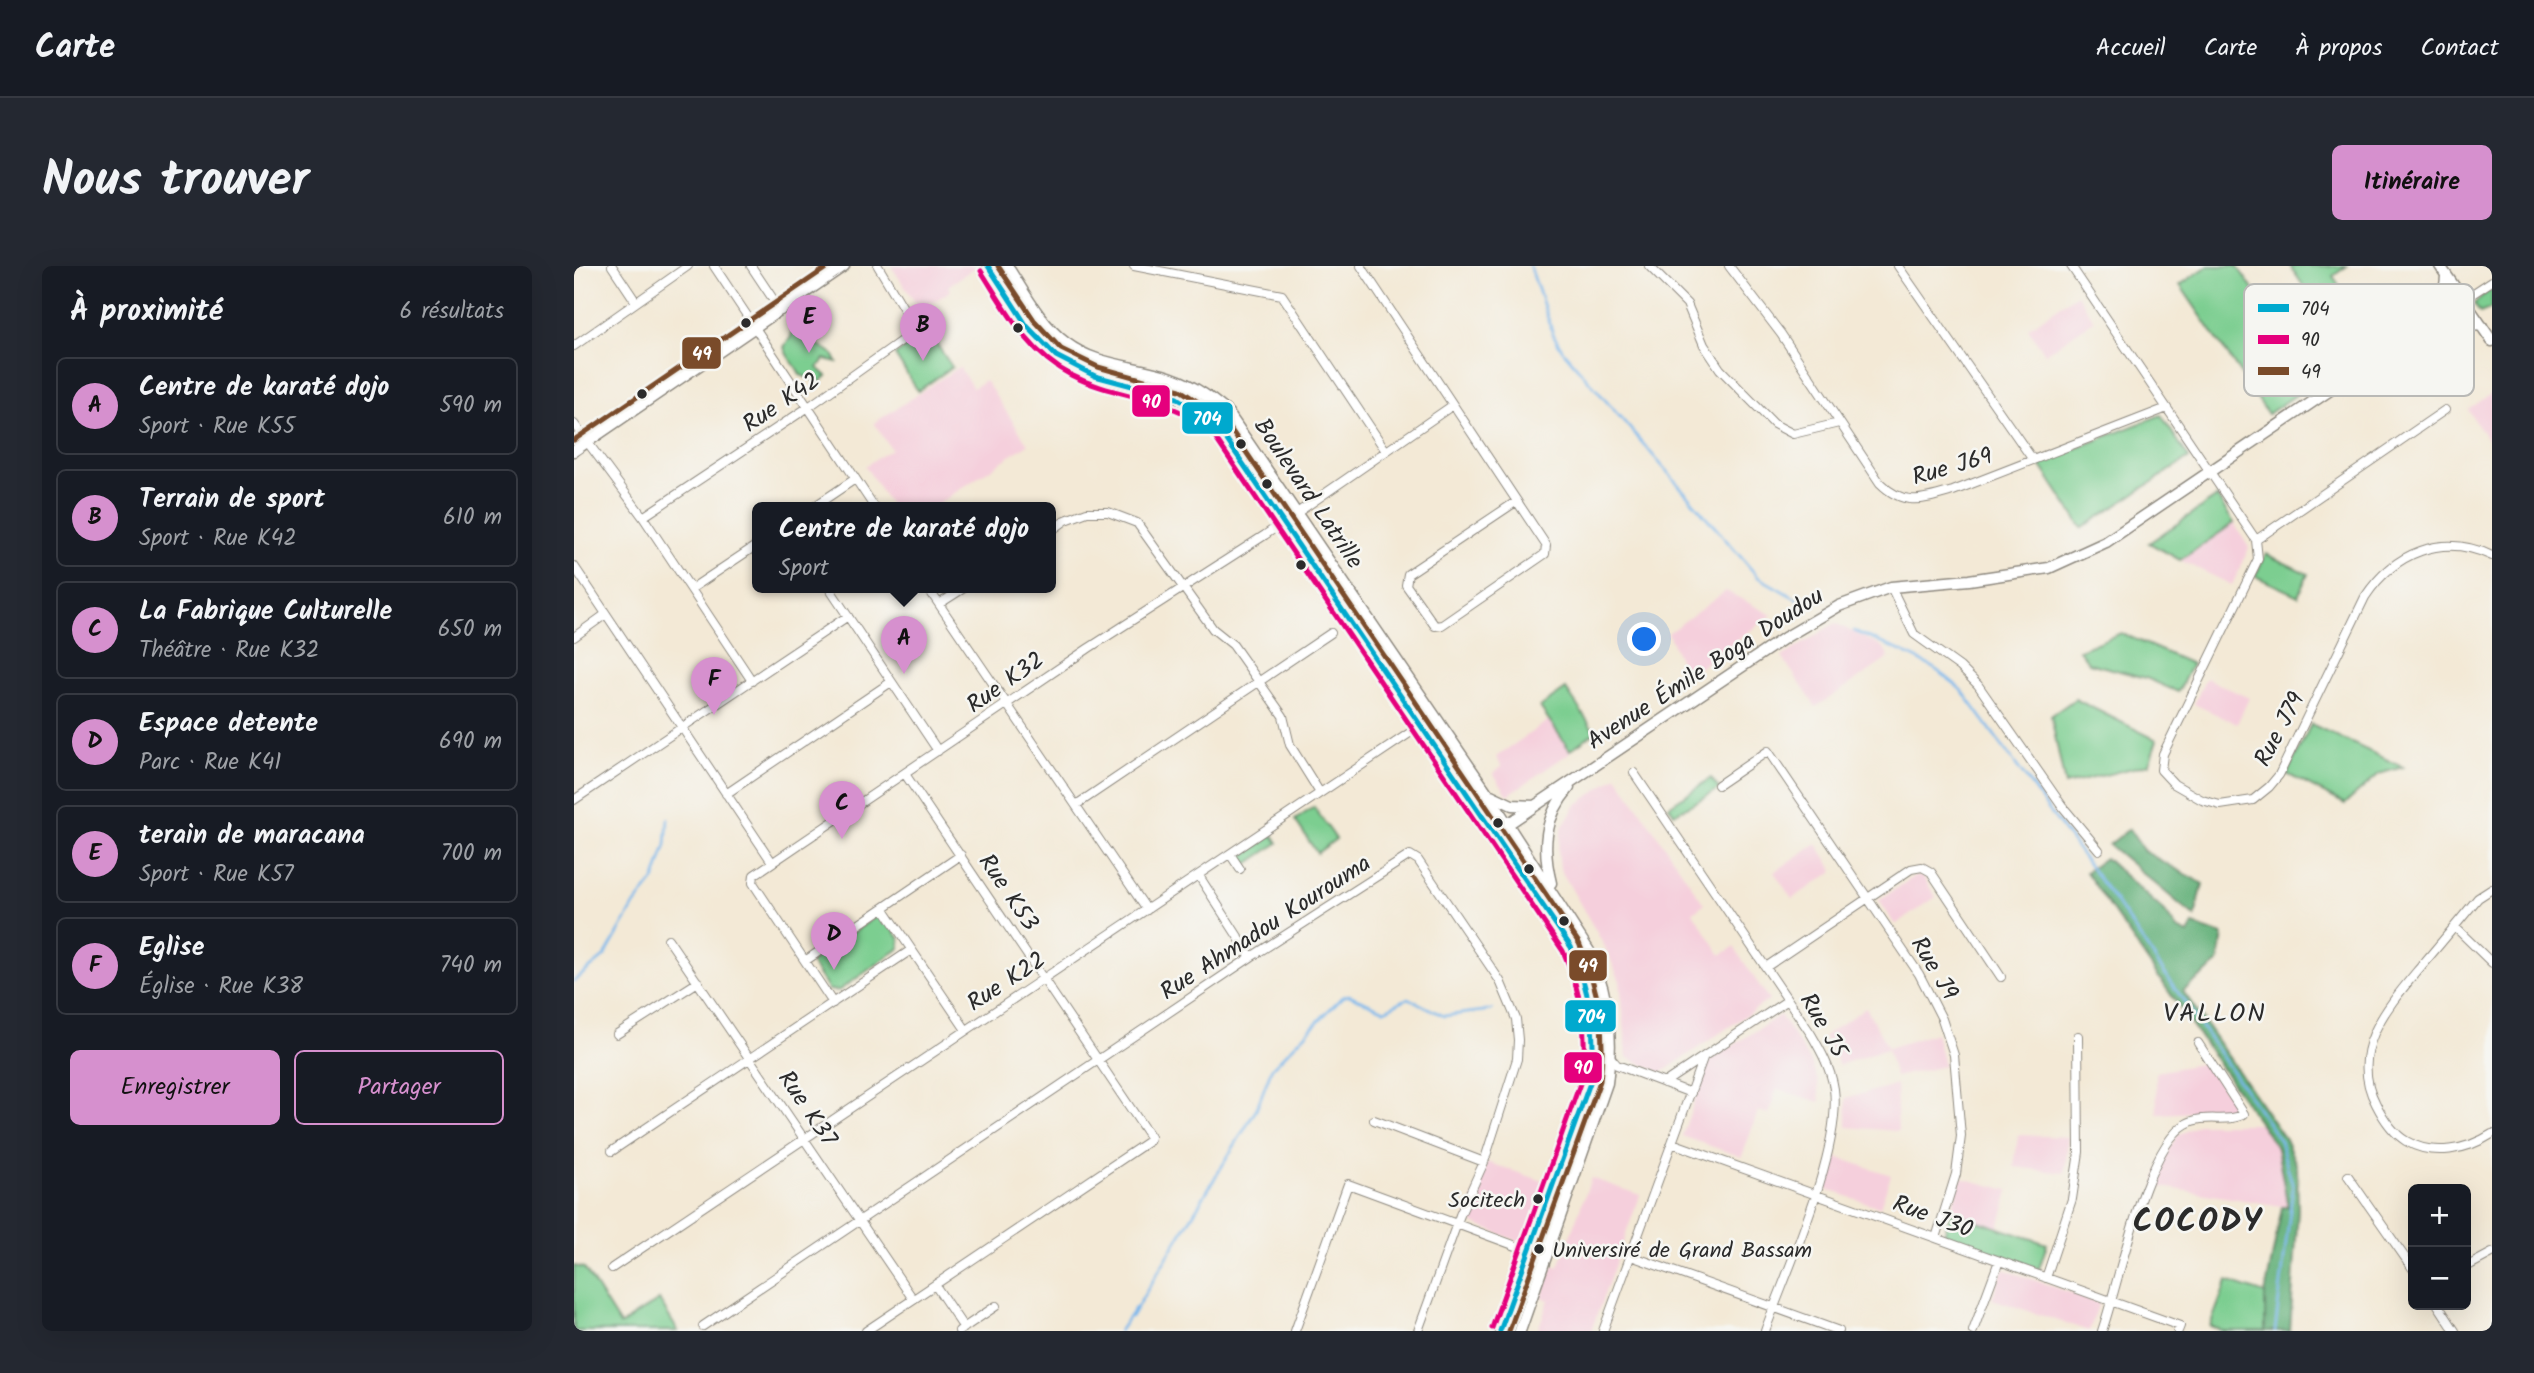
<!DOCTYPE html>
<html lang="fr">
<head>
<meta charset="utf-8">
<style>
	body { margin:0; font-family:Kalam,sans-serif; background:#242831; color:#f1f3f6 }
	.controls { position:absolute; right:21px; bottom:21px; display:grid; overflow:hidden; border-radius:10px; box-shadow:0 7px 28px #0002 }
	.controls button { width:63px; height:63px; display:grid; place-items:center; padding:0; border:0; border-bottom:2px solid #363941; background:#171b24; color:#f1f3f6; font:35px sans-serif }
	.you { position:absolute; left:1071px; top:374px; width:24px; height:24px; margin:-18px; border:5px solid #fff; border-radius:50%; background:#1a73e8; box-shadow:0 0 0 10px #1a73e833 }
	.badge { display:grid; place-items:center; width:46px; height:46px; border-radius:50%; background:#d690ce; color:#111; font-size:23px; font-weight:700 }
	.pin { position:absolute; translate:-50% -58px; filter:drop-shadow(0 2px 4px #0008) }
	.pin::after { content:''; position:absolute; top:37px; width:24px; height:21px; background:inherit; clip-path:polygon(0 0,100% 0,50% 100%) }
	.popup { position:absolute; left:178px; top:236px; width:304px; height:91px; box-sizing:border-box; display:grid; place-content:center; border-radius:10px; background:#171b24; filter:drop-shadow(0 2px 5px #0005); font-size:23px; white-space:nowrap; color:#9ea1a6 }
	.popup b { font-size:26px; color:#f1f3f6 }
	.popup::after { content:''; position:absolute; left:50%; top:100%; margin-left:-14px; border:14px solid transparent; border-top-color:#171b24 }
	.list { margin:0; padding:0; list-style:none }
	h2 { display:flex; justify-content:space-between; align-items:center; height:91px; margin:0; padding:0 28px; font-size:30px }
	h2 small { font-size:23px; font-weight:400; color:#9ea1a6 }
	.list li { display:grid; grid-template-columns:46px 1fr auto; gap:21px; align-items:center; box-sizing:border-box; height:98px; margin:0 14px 14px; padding:0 14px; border:2px solid #363941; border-radius:10px }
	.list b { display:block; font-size:26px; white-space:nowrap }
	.list p { margin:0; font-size:23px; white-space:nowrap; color:#9ea1a6 }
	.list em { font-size:23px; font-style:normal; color:#9ea1a6 }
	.actions { display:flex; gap:14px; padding:21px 28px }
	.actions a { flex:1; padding:16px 0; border:2px solid #d690ce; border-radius:10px; text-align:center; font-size:24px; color:#d690ce }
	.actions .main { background:#d690ce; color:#111 }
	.map { position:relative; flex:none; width:1918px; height:1065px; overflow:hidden; border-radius:10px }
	header { display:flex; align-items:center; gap:42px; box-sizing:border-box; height:98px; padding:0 35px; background:#171b24; border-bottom:2px solid #363941 }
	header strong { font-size:33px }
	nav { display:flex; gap:38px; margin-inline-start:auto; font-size:24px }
	.intro { display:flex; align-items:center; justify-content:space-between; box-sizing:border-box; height:168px; padding:0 42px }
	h1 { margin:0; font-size:49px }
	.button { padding:18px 32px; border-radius:10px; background:#d690ce; color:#111; font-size:24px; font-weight:700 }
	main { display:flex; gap:42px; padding:0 42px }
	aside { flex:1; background:#171b24; border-radius:10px; box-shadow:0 7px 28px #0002 }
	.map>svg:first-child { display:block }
	.built { fill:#f5cfdc }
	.green { fill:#7cce90; stroke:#547c5e; stroke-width:2 }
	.forest { fill:#65b17a; stroke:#486e52; stroke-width:2 }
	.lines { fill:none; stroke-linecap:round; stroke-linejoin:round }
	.stream { stroke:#79b7ec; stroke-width:2.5 }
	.street-casing { stroke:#8f8a80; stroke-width:10 }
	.secondary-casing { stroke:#8f8a80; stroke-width:13 }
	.street { stroke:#fff; stroke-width:8 }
	.secondary { stroke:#fff; stroke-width:10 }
	.bus-1-casing { stroke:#f6f6f2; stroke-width:10 }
	.bus-2-casing { stroke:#f6f6f2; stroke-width:10 }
	.bus-3-casing { stroke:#f6f6f2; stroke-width:10 }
	.bus-1 { stroke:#00a9ce; stroke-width:5 }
	.bus-2 { stroke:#e5007d; stroke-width:5 }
	.bus-3 { stroke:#7a4b2a; stroke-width:5 }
	.bus-dot { fill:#2b2b2b; stroke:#f6f6f2; stroke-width:2.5 }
	.labels { text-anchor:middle; stroke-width:5; stroke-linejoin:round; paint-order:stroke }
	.bus-label { font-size:22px; fill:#2b2b2b; stroke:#f6f6f2; text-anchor:end }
	.street-label { font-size:24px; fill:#2b2b2b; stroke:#f6f6f2 }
	.neighbourhood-label { font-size:26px; letter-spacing:2px; fill:#2b2b2b; stroke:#f6f6f2 }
	.district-label { font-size:32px; font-weight:bold; letter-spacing:2px; fill:#2b2b2b; stroke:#f6f6f2 }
	.key { fill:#f6f6f2; stroke:#b9b9b6; stroke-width:2 }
	.key-label { font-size:19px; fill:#2b2b2b }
	.line-badge { stroke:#f6f6f2; stroke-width:2.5 }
	.badge-label { font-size:19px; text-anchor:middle; font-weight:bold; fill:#fff }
</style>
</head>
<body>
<header>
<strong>Carte</strong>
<nav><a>Accueil</a><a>Carte</a><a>À propos</a><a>Contact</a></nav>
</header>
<div class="intro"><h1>Nous trouver</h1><a class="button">Itinéraire</a></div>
<main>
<aside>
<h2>À proximité<small>6 résultats</small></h2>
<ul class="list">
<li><span class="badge">A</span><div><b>Centre de karaté dojo</b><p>Sport · Rue K55</p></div><em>590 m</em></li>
<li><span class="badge">B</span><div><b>Terrain de sport</b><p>Sport · Rue K42</p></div><em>610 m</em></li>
<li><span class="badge">C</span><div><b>La Fabrique Culturelle</b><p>Théâtre · Rue K32</p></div><em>650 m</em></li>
<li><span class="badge">D</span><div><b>Espace detente</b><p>Parc · Rue K41</p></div><em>690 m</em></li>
<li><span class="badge">E</span><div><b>terain de maracana</b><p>Sport · Rue K57</p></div><em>700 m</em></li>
<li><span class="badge">F</span><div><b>Eglise</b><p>Église · Rue K38</p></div><em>740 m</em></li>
</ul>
<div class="actions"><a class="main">Enregistrer</a><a>Partager</a></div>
</aside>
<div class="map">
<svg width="1918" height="1065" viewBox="0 0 1918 1065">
	<rect width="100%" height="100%" fill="#f6f6f2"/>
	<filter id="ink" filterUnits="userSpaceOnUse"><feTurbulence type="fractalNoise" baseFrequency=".0143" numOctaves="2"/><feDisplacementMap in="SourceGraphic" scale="14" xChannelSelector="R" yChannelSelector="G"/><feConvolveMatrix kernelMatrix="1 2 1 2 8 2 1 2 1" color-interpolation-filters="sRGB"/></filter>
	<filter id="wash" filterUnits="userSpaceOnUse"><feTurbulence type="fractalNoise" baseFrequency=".00686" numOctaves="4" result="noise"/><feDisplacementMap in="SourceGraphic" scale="28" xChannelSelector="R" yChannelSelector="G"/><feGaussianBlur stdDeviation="1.57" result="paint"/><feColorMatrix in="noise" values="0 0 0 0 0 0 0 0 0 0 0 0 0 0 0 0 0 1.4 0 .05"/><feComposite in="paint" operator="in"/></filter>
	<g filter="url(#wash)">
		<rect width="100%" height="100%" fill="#f3e9d6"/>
		<path class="built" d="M317,0H403L374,20L377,24L347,45Z
			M1503,28L1520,54L1471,88L1454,62Z
			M385,101L399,122L411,114L454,178L358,242H318L291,200L317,183L300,157Z
			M1918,127V180L1894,144Z
			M1660,257L1675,282L1658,319L1606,294Z
			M1152,325L1198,349L1112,411L1094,367Z
			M1261,357L1310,382L1315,392L1242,441L1208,391Z
			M1632,412L1675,432L1663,458L1620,438Z
			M975,454L997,486L934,529L919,507L928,501L922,491Z
			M1043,510L1130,638L1119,646L1147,689L1160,681L1195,734L1087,807L1053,791L1046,715L1030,679L986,603L984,583L988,562L1002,539Z
			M1243,578L1260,605L1218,633L1200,606Z
			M1341,610L1349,611L1362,631L1321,659L1305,634Z
			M1292,741L1314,782L1362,767L1370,800L1321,811L1313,783L1265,799L1250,770Z
			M1206,749L1237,796L1244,815L1246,836L1203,823L1195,848L1184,845L1168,891L1108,870L1134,796Z
			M1631,797L1665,844L1583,848L1582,806Z
			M1322,819L1324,865L1273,861L1272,832Z
			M1625,858H1686L1703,882L1714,941L1581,920L1583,907L1603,870Z
			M1444,869L1494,871L1491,907L1440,901Z
			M1262,891L1317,909L1306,941L1251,923Z
			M913,896L975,917L953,979L891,954Z
			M1017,912L1066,929L1017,1065H969L964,1063L975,1034L967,1031L979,999L985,1001Z
			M1387,912L1435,924L1425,962L1377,946Z
			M1429,1003L1525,1037L1515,1065L1418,1033Z"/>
		<path class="green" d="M1634,0H1663L1742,115L1694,148L1606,19Z
			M1716,0H1773L1759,10L1793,60L1768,77Z
			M1918,21V42L1906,47L1900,38Z
			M235,58L232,75L239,81L245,79L259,88L263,96L250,93L244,102L253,110L246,116L226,109C222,97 213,94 210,81L217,71L218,60Z
			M354,65L378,101L344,125L321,89Z
			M1587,149L1615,192L1508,262L1465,197Z
			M1643,231L1660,257L1606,294L1575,277Z
			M1692,288L1734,308L1724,330L1681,310Z
			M1547,367L1618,398L1604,426L1572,412L1515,397L1505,384Z
			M992,423L1021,466L996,484L966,441Z
			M1501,433L1583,474L1575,498L1491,519L1477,450Z
			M1737,458L1829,501L1805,508L1771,538L1713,508Z
			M1137,512L1145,523L1100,548L1095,540Z
			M740,541L762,573L743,587L721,554Z
			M699,569L704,577L672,599L666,591Z
			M307,647L326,673V682L264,725L255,724L236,696Z
			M1377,946L1473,978L1465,1003L1370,968Z
			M0,1000L10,1002L46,1059L85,1034L104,1065H0Z
			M1653,1015L1691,1028V1065H1649L1636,1060Z"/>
		<path class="forest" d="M1555,563L1570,585L1629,618L1621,651L1535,579Z
			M1531,592L1591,646L1603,663L1614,668L1619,659L1649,669L1644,697L1609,725L1711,873L1723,900L1724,944L1716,1065H1691V1028L1708,941H1714L1703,882L1512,606Z"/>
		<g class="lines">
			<path class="stream" d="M956,0L980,70L989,85L1184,311L1230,337
				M1280,365C1318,382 1360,395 1389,426L1541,635L1706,875L1719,921L1701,1065
				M0,715L31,690L61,638L81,613L92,579L94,553
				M545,1065L561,1042L557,1051L682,844L698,802L768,731L775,729L811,744L834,732L870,750L918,744"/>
		</g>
	</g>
	<g filter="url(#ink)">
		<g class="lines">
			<g class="street-casing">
				<path id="street" d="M38,0L62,36
					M140,0L301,242
					M177,0L207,45
					M560,0L708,29L812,185
					M787,0L972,279L971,288L868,359L861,360L832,319L834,308L943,235
					M1075,0L1113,38L1130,79L1146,103L1200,158L1219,168L1265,157
					M1155,0L1207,68L1306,217C1330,241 1348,234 1379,225L1593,142
					M1324,0L1459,194
					M1497,0L1682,274L1684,293L1589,488L1587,504L1600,518L1628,534L1646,539L1679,534L1695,521L1705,509L1791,331C1820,287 1868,266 1918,290
					M1889,34L1918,15
					M0,80L114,0
					M0,158L69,251L178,415
					M238,242L281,213
					M69,251L233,142L334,70L337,55L304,0
					M477,265L492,254L513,246H534L563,257L639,363L659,379L709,450L716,479L746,527
					M1682,274L1871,144
					M0,300L198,596
					M1317,321L1340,368L1386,401L1404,419L1489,541L1525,584
					M255,322L364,485
					M354,322L573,644
					M117,323L183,279
					M365,338L390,322
					M0,371L32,348
					M1060,507L1237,768C1247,785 1257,803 1260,823C1268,884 1213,1004 1191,1065
					M1144,519L1194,485L1345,708L1368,753L1380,789L1387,870L1382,908L1362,972
					M152,528L317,416
					M0,534L274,350
					M502,539L757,367
					M656,588L666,603
					M625,610L677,691
					M1918,623L1904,632C1886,654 1868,676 1849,698C1816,738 1773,783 1802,838C1809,852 1819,867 1832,875C1859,891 1893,884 1918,868
					M310,643L392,764
					M1881,661L1918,697
					M94,673L339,1033
					M231,695L387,589
					M1192,701L1337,603L1348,601L1357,606L1427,711
					M259,737L179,617L180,609L515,382L691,269L879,139
					M43,768L124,716
					M1021,788L1036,791L1043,799L1117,827
					M1090,817L1214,734
					M800,854L910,896
					M1098,877L1606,1060L1604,1065
					M38,885L337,684
					M1774,910L1839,1003
					M1057,990L1265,1065
					M1892,1001L1918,987
					M38,1002L861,450
					M1472,1012L1498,933L1505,886L1504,770
					M361,1019L390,1062
					M1864,1039L1881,1065
					M129,1060L677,691L836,589L844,594L926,715L942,753L944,774L943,793L910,896L886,949L844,1065
					M292,1065L575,875L576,871L331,508
					M385,1065L422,1040
					M721,1065L774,918L972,991
					M1029,1065L1129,792
					M1399,1065L1425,995
					M1528,1065C1545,1017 1571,881 1612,858C1630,847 1653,858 1670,848L1624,777"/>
			</g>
			<g class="secondary-casing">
				<path id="secondary" d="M414,0C434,30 453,68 482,90C532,128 591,109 642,158L997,681C1018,725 1025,767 1017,814L926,1065
					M433,0C450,26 466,58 492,77C521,99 555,99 589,109C614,116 634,129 654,147L912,525L1015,685C1035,728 1040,770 1033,817L946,1065
					M1866,0L1918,75
					M1841,67C1852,42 1871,40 1872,10
					M1843,69C1869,66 1881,55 1908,60
					M0,185L270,0
					M917,529L938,539L961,540
					M931,560L1212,371L1265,340L1317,321L1395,314L1475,302L1532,276L1889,34
					M977,617C968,581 970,551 995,522"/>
			</g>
			<use href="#street" class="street"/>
			<use href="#secondary" class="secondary"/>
			<g class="bus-1-casing">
				<path id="bus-1" d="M414,0L453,60L482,90L521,110L603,132L642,158L997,681C1016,725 1023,766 1017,814L926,1065"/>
			</g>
			<g class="bus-2-casing">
				<path id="bus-2" d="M407,5C432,44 454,87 497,109C545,134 589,127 636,164L989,685C1008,727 1014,767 1008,812L918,1062"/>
			</g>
			<g class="bus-3-casing">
				<path id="bus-3" d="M424,0L460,54L487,83L524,101L606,124L649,152L1005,677C1025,723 1032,766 1026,815L935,1065
					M0,174L255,0"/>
			</g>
			<use href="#bus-1" class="bus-1"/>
			<use href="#bus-2" class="bus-2"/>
			<use href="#bus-3" class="bus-3"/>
		</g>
	</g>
	<g class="bus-dot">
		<circle cx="172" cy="57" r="6"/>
		<circle cx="444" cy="62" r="6"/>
		<circle cx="68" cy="128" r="6"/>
		<circle cx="667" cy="178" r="6"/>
		<circle cx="693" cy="218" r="6"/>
		<circle cx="727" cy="299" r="6"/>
		<circle cx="924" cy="557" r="6"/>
		<circle cx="955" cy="603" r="6"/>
		<circle cx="990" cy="655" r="6"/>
		<circle cx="964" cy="933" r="6"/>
		<circle cx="965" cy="983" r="6"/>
	</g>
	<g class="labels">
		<g class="bus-label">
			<text x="951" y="941">Socitech</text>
			<text x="978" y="991" text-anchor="start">Universiré de Grand Bassam</text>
		</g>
		<g class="street-label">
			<text transform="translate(207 136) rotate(-34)" y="8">Rue K42</text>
			<text transform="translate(1378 200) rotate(-16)" y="8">Rue J69</text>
			<text transform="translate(735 227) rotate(56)" y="8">Boulevard Latrille</text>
			<text transform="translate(1131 402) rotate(-33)" y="8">Avenue Émile Boga Doudou</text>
			<text transform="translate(431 416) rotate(-35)" y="8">Rue K32</text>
			<text transform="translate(1705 463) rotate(-62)" y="8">Rue J79</text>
			<text transform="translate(435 626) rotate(56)" y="8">Rue K53</text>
			<text transform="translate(691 661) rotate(-33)" y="8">Rue Ahmadou Kourouma</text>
			<text transform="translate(1361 702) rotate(59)" y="8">Rue J9</text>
			<text transform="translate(432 715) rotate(-33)" y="8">Rue K22</text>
			<text transform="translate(1250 759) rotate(60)" y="8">Rue J5</text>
			<text transform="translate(234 842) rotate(56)" y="8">Rue K37</text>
			<text transform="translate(1359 950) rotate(20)" y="8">Rue J30</text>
		</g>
		<g class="neighbourhood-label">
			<text x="1641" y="755">VALLON</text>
		</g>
		<g class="district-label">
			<text x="1624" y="965">COCODY</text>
		</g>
	</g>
	<rect x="1670" y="18" width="230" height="112" rx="10" class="key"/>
	<rect x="1684" y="38" width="31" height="8" fill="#00a9ce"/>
	<rect x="1684" y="69" width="31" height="9" fill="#e5007d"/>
	<rect x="1684" y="101" width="31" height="8" fill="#7a4b2a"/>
	<g class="key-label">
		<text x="1727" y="49">704</text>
		<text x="1727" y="80">90</text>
		<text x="1727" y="112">49</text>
	</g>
	<g class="line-badge">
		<rect x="107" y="70" width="41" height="34" rx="7" fill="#7a4b2a"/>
		<rect x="557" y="118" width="40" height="34" rx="7" fill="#e5007d"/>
		<rect x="607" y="135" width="53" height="34" rx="7" fill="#00a9ce"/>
		<rect x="994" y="683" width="40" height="33" rx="7" fill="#7a4b2a"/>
		<rect x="990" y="733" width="53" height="34" rx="7" fill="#00a9ce"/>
		<rect x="989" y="785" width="40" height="33" rx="7" fill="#e5007d"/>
	</g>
	<g class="badge-label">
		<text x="128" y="94">49</text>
		<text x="577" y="142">90</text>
		<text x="633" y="159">704</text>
		<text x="1014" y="706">49</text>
		<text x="1017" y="757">704</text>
		<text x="1009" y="808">90</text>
	</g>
</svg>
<div class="controls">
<button>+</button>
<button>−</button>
</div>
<div class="you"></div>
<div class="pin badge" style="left:330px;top:408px">A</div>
<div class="popup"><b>Centre de karaté dojo</b>Sport</div>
<div class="pin badge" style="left:349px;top:95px">B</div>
<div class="pin badge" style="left:268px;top:573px">C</div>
<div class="pin badge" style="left:260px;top:704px">D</div>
<div class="pin badge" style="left:235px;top:87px">E</div>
<div class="pin badge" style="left:140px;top:449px">F</div>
</div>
</main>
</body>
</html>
